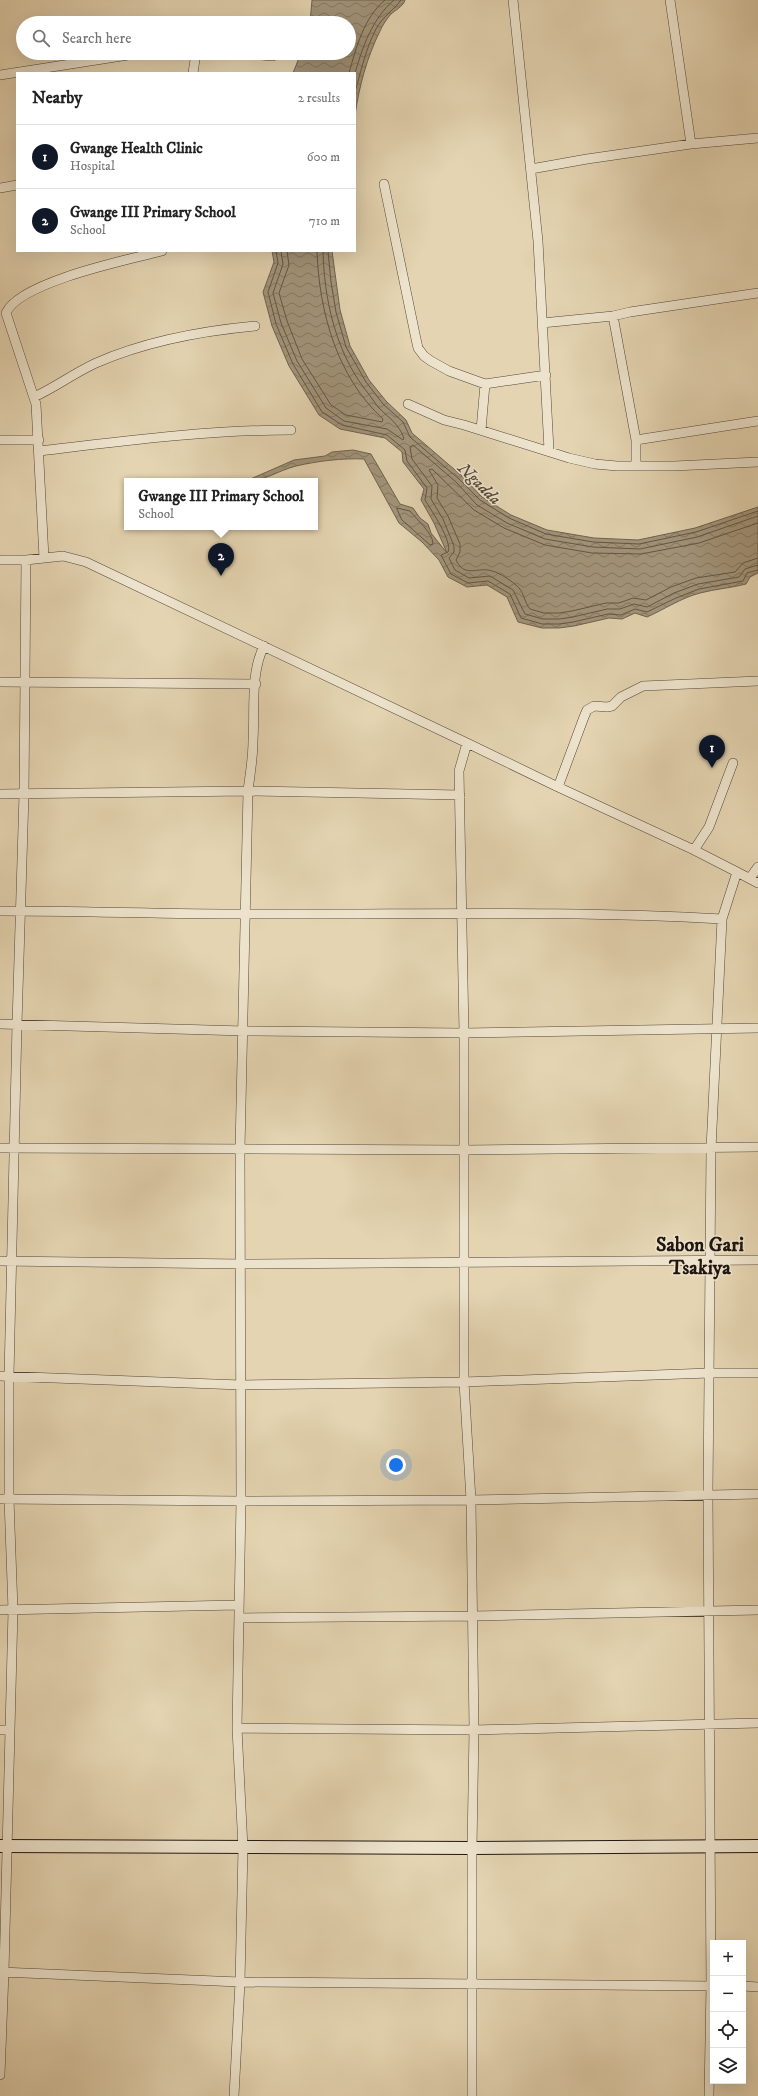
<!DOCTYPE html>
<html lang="en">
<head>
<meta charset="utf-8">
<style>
	body { margin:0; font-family:"IM FELL DW Pica",serif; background:#f6f6f6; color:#222 }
	.controls { position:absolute; right:12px; bottom:12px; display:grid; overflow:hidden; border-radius:0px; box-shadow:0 4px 16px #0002 }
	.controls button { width:36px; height:36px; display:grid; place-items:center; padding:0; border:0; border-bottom:1px solid #e0e0e0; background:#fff; color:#222; font:20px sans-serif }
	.you { position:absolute; left:396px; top:1465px; width:14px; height:14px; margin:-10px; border:3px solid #fff; border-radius:50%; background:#1a73e8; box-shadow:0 0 0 6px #1a73e833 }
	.badge { display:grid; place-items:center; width:26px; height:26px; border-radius:50%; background:#111827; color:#fff; font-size:13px; font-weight:700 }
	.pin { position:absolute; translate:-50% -33px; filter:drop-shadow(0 1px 2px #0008) }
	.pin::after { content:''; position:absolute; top:21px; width:14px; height:12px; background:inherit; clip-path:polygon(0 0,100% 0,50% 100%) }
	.popup { position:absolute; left:124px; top:478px; width:194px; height:52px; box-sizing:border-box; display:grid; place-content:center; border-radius:0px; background:#fff; filter:drop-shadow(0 1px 3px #0005); font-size:13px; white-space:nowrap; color:#767676 }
	.popup b { font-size:15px; color:#222 }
	.popup::after { content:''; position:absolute; left:50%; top:100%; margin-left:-8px; border:8px solid transparent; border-top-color:#fff }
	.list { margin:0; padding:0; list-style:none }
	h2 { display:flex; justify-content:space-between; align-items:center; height:52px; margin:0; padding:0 16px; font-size:17px }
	h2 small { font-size:13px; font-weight:400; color:#767676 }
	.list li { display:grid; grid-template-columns:26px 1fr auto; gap:12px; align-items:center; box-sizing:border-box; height:64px; padding:0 16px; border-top:1px solid #e0e0e0 }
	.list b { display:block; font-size:15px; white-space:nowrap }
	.list p { margin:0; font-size:13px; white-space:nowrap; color:#767676 }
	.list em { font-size:13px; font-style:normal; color:#767676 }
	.icon { flex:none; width:22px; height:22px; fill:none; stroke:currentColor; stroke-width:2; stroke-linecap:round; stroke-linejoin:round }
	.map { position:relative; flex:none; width:758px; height:2096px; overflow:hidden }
	.search { position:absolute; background:#fff; box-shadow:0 4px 16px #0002; left:16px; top:16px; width:340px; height:44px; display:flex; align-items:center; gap:10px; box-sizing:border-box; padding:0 14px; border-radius:22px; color:#767676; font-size:15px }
	.panel { position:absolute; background:#fff; box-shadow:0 4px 16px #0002; left:16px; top:72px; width:340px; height:180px; border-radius:0px }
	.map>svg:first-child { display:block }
	.water { fill:url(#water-waves); stroke:#6e6250 }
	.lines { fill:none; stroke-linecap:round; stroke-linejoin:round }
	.shore { stroke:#625645; stroke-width:1 }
	.minor-casing { stroke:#524638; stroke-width:10 }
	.secondary-casing { stroke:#211710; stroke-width:14 }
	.minor { stroke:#ede3cc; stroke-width:9 }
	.secondary { stroke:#ede3cc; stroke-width:12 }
	.labels { text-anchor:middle; stroke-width:3; stroke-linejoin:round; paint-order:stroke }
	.water-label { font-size:17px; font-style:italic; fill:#55493a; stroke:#ede3cc }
	.district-label { font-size:20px; font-weight:bold; fill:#211710; stroke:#ede3cc }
</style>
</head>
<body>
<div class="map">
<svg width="758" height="2096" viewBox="0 0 758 2096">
	<defs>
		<pattern id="water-waves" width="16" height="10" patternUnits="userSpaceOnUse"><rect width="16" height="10" fill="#a2947a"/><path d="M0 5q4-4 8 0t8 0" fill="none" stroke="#847863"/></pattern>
	</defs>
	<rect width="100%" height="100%" fill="#e4d4b1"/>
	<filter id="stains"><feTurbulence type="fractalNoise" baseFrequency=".005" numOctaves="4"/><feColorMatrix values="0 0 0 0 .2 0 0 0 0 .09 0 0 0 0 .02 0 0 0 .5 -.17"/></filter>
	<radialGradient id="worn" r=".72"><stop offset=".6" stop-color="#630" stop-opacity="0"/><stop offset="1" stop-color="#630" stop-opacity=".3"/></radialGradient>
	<path class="water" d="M312,0H405C403,7 395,10 390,15C386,20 382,26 380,31C367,57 359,87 355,115V73H293L301,53H349V23H310Z
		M272,251H332L340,310L350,346L369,380L386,401L406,420L412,433L462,476L482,497L511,515L547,530L594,538L638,540L695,528L758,507V573L750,577L746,584C731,588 715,589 700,593C681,598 665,609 647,617L635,613L622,619L609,618L574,626L559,628H542L518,622L507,597L487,585L467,587L448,577L439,560L422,542L399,523L364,459C342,458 318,461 296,466C277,471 265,481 246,481L294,460L325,456L332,452L353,450L371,454L400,504L413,508L420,518L428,524L431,533L447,553L434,523L421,500L424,489L403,462L402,452L385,438L340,429L319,415L289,366L272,326L263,292L274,262Z"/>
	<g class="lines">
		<path class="shore" d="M349,73C356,48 364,17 385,0
			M355,73C363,46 372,19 394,0
			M355,92C361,71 366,48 376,29C383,16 394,10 401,0
			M276,251L278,263L268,292L276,324L293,364L322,412L342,425L387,435L405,450L407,461L427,488L425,500C431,510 453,542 448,552L441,555L451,574L468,583L488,581L510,594L521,618L542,624H559L573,622L608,614L621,615L635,609L647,612L676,598L699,589L743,581L747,573L758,570
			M281,251L283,264L273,293L281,323L297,361L326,408L344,421L387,429L403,440L404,438C398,423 390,419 379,408C374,402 369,394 364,388C335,349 324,298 323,251
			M287,251L289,265L279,293L287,321L302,359L331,405L346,415L382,422L383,419C337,377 319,312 317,251
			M328,251L331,282L336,312L346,347L366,382L383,404L403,422L410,437L459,479L480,500L509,518L546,534L593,542L639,544L696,532L758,511
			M397,508L410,511C417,520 433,533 433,544L430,545L402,520Z
			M758,516L697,537L640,549L593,547L545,539L507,523L477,505L456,482L413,445L410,447L412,459L432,486L431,499L443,519L454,546V552L449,558L455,570L469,578L490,576L513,590L525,614L543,619H559L573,617L607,609H620L634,604L647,607L674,593L698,584L739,577L745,569L758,565
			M758,523L699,543L641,554L592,553L545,545L504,528L474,510L432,469L429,470L438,485L437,498L448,516L460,544V552L456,560C465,579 478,566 492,571C500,573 510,580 516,585C524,591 524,602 530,609L544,613H559L572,611L606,603H619L633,598L646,600L671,587L696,578L735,572L743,563L758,558"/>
		<g class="minor-casing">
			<path id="minor" d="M513,0L538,241L549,450
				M670,0L691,144
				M237,53L273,56
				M193,73L196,53
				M0,75L141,53
				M531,169L587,159L691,144L758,138
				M384,184L416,339L418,348L424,356L431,361L449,371L485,384L546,375
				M0,188L17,185
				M613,316L636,440V465
				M542,323L613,316L630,312L758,293
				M34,397C56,387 74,373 96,363C146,341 201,331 255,326
				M408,404L444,420L464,425L569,458L595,464L617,466H674L758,462
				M481,430L485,384
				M0,440H39
				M636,440L758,421
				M40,451C123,441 207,430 291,430
				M44,558L36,404L6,313C19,282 130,259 162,251
				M0,560H26L63,556L86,562L467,743
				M0,682L256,684
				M0,794L248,791L460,795
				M694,850L558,787L584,717L587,710L594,706L607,707L612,706L621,697L643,686L758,681
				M737,872L758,883
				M750,878L758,867
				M0,911C82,911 164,914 247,914C405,915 563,910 722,919
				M0,1024L244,1031L464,1033L758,1028
				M0,1148L465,1150L758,1147
				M0,1261L242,1264L758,1260
				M0,1376L241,1385L464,1382L709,1373H758
				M0,1499L241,1501L471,1500L758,1494
				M0,1610L238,1605
				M239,1618L473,1616L758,1610
				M237,1728L474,1730L758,1723
				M0,1730H10
				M0,1972L240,1982L713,1986
				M743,1986L758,1987
				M0,2075L4,1972L13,1610L9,1499V1376L17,1024L24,794L26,560
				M234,2096L240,1982L243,1848L237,1728L241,1501L240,1149L248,791C250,774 253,758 253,741C255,711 250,673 264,646
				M472,2096V1848L474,1730L471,1500L464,1382V1033L459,771L467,743L558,787
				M709,2096L711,1986L708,1494L711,1149L722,919L737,872L694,850L709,827L733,763"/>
		</g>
		<g class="secondary-casing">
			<path id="secondary" d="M0,1846L472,1848L758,1846"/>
		</g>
		<use href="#minor" class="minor"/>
		<use href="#secondary" class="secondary"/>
	</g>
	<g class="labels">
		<g class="water-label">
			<text transform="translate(480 483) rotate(44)" y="6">Ngadda</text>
		</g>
		<g class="district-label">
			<text x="700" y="1251">Sabon Gari<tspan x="700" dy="23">Tsakiya</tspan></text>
		</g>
	</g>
	<rect width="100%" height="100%" filter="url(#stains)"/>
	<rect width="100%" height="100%" fill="url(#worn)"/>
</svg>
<div class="controls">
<button>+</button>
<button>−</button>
<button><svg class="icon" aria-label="locate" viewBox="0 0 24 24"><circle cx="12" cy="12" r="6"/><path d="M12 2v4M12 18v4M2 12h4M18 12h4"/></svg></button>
<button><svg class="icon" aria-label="layers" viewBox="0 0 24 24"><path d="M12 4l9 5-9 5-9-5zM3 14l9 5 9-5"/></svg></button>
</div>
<div class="you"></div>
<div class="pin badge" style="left:712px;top:768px">1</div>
<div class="pin badge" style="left:221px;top:576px">2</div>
<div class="popup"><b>Gwange III Primary School</b>School</div>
<div class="search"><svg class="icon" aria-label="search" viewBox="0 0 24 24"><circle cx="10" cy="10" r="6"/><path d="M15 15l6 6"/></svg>Search here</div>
<section class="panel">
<h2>Nearby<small>2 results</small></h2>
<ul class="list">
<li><span class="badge">1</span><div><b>Gwange Health Clinic</b><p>Hospital</p></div><em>600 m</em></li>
<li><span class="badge">2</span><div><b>Gwange III Primary School</b><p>School</p></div><em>710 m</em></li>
</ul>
</section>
</div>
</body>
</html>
